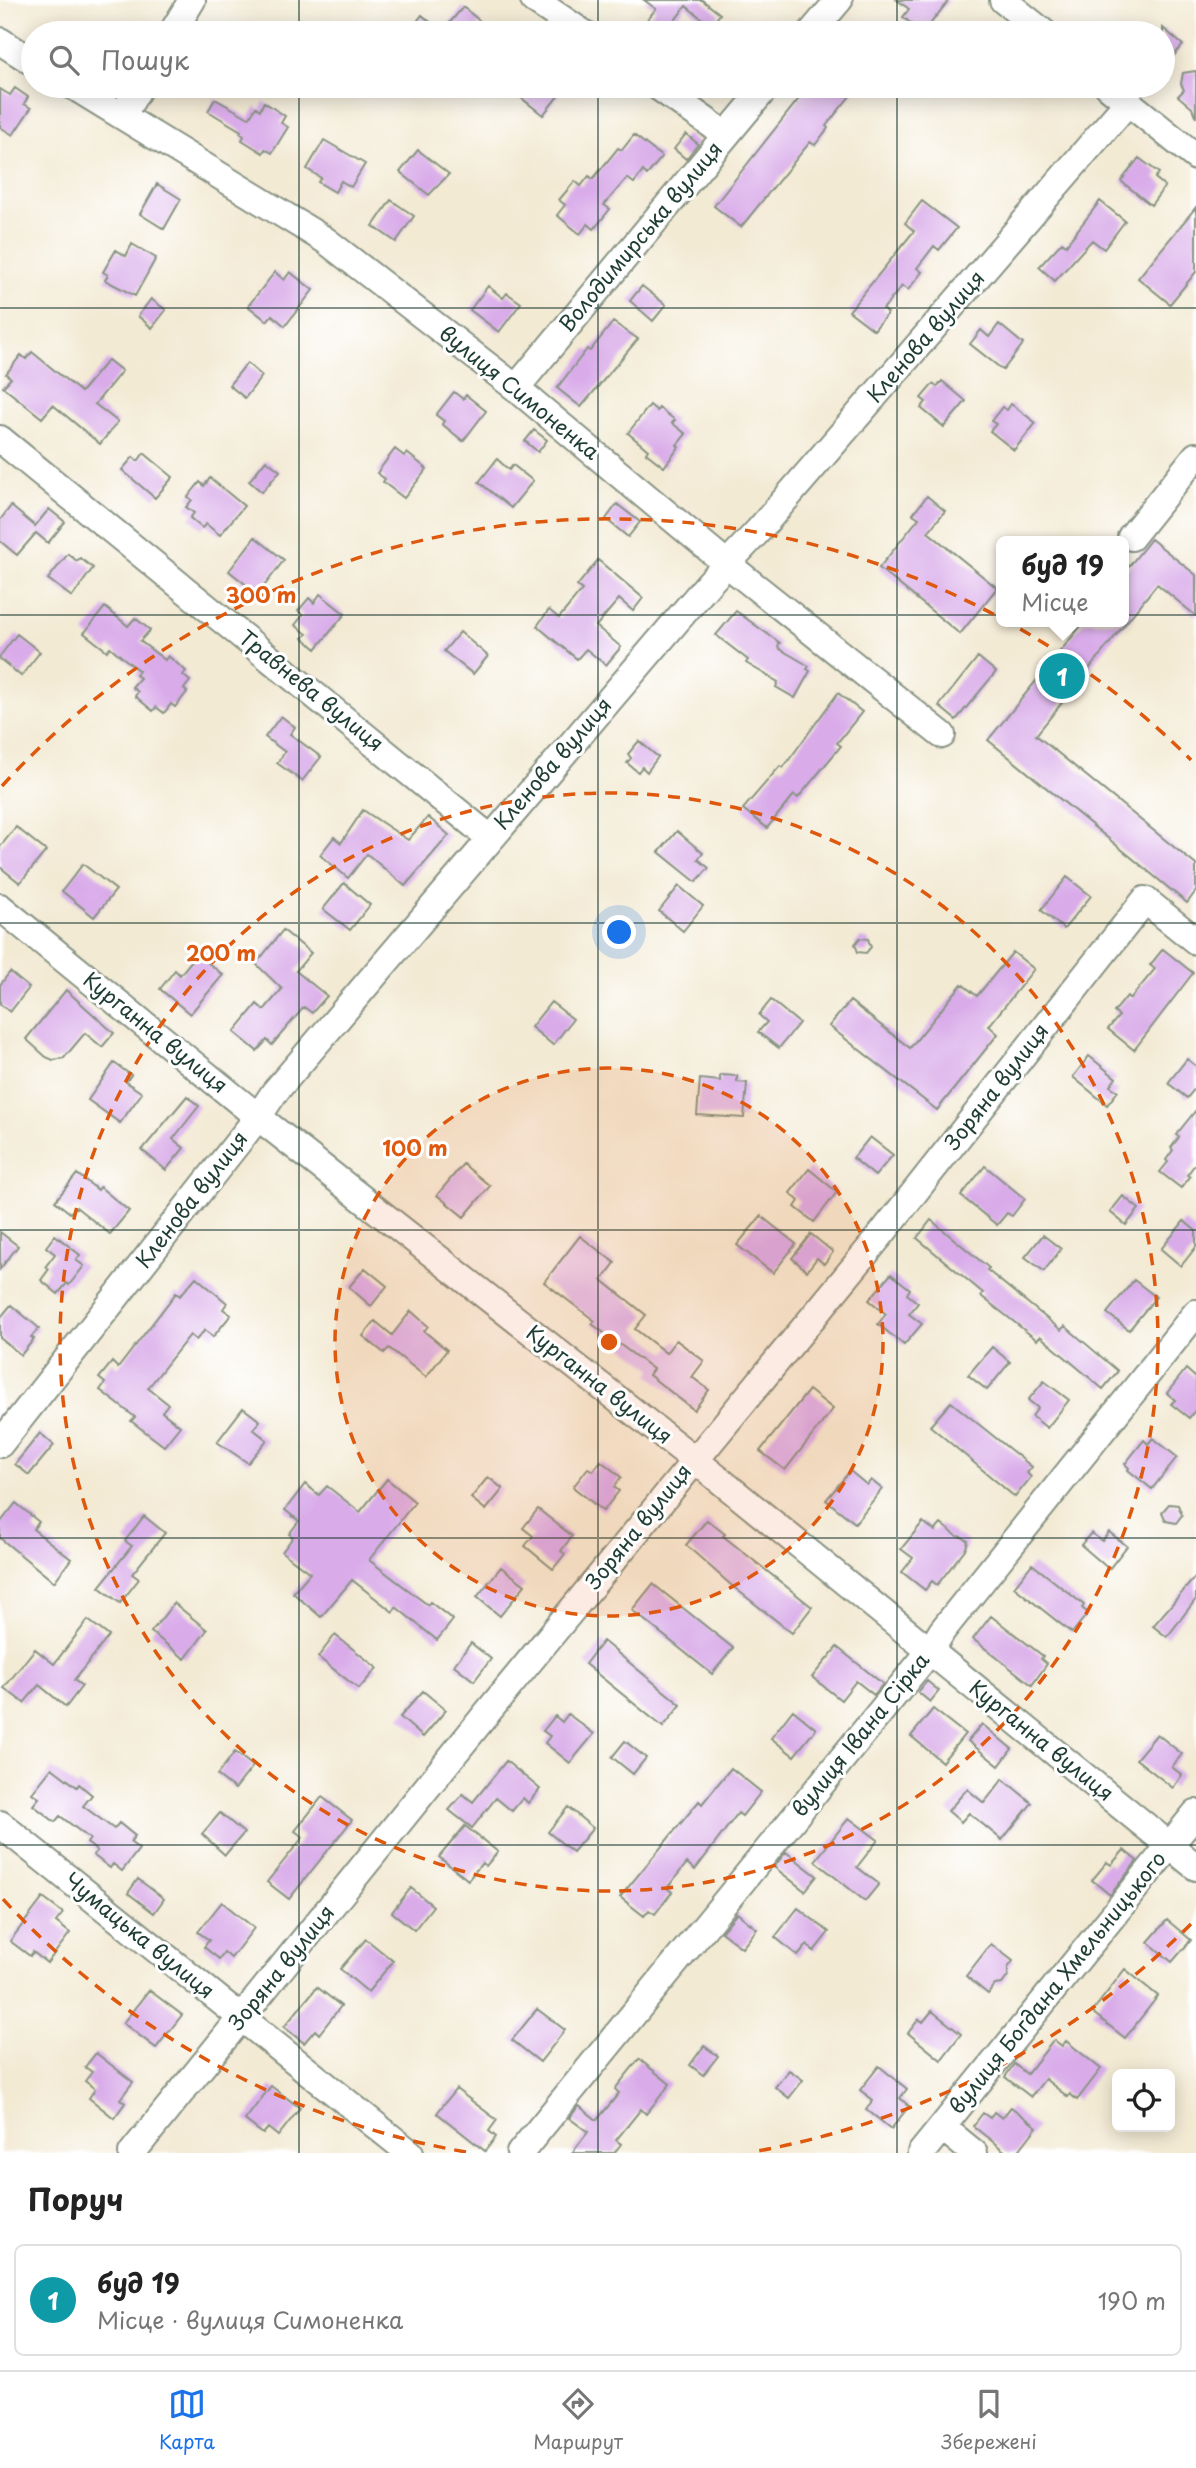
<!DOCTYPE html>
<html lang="uk">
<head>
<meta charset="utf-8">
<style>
	body { margin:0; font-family:"Playpen Sans",sans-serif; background:#f6f6f6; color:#222 }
	.controls { position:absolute; right:21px; bottom:21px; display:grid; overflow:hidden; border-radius:10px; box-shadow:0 4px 18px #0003 }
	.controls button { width:63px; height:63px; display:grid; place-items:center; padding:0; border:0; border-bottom:2px solid #e0e0e0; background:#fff; color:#222; font:35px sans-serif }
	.you { position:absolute; left:620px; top:933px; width:24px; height:24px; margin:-18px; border:5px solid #fff; border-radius:50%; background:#1a73e8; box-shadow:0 0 0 10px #1a73e833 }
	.badge { display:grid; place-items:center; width:46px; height:46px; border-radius:50%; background:#1a73e8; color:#fff; font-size:23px; font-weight:700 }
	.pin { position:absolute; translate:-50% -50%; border:4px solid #fff; box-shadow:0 2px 7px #0006 }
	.popup { position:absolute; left:996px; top:536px; width:133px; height:91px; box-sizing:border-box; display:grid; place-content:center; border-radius:10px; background:#fff; filter:drop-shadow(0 2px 5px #0005); font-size:23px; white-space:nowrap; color:#767676 }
	.popup b { font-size:26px; color:#222 }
	.popup::after { content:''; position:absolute; left:50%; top:100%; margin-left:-14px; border:14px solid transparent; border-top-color:#fff }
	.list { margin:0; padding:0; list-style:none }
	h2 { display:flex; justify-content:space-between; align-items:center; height:91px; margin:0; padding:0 28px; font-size:30px }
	h2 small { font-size:23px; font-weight:400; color:#767676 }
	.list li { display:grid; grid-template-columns:46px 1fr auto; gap:21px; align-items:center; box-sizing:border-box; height:112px; margin:0 14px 14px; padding:0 14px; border:2px solid #e0e0e0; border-radius:10px }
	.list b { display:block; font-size:26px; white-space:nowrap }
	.list p { margin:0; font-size:23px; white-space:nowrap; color:#767676 }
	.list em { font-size:23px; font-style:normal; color:#767676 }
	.icon { flex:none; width:38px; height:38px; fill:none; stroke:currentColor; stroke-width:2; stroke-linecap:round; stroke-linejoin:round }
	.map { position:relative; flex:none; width:1196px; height:2153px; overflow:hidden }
	.search { position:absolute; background:#fff; box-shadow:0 4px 18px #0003; left:21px; right:21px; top:21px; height:77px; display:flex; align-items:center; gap:18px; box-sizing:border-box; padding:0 24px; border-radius:38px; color:#767676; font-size:26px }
	.sheet { height:217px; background:#fff }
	nav { display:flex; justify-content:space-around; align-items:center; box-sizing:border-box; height:98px; border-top:2px solid #e0e0e0; background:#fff; font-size:19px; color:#767676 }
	nav a { display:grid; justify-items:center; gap:4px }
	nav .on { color:#1a73e8 }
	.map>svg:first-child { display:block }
	.building { fill:#d9ace9 }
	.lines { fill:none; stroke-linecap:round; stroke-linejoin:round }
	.minor-casing { stroke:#899484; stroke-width:30 }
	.minor { stroke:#fff; stroke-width:26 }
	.grid { fill:none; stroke:#1f3d34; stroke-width:2; stroke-opacity:0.55 }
	.ring { fill:none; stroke:#de580e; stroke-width:3.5; stroke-dasharray:12 9 }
	.labels { text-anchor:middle; stroke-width:6; stroke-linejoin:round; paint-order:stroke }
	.street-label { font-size:21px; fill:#1f3d34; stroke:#fff }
	.centre { fill:#de580e; stroke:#fff; stroke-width:3.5 }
	.ring-label { font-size:21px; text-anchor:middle; font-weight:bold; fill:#de580e; stroke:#fff; stroke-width:6; stroke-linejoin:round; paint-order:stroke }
</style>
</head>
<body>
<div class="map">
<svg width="1196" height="2153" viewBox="0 0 1196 2153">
	<rect width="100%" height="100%" fill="#fff"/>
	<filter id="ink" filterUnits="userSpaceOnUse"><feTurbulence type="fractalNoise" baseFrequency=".0143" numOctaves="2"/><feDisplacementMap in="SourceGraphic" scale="14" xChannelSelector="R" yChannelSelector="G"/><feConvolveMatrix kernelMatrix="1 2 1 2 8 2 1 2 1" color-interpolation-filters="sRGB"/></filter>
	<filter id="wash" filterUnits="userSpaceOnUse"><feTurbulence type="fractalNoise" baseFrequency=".00686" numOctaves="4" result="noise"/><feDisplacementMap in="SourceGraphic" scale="28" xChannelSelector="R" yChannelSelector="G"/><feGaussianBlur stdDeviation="1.57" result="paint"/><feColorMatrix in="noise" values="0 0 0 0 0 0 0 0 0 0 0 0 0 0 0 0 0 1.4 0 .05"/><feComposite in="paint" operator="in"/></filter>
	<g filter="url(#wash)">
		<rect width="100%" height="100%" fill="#f3ead4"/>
		<g id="blocks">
			<path class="building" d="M644,0H702L720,14L711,26L686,6L665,33H636L656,9Z
				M897,0H949L923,33L903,17L909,9Z
				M463,7L481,22L472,33H408L422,15L442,32Z
				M1163,28L1183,45L1163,68Z
				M1196,71V118L1192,108L1178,96L1184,90L1181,84L1183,73Z
				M506,86H566L543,115Z
				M809,86H858L826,126L828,128L815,145L810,142L741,227L714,206Z
				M15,88L28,97L24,104L31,108L13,135L0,127V89L10,95Z
				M215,99L249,118L256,107L260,110L264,102L285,116L281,123L288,127L272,153L265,149L263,153L242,140L244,136L240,133L241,131L208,111Z
				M686,134L698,144L686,159L674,149Z
				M634,135L662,157L647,175L643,171L634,183L627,178L604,205L610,209L594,229L588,224L580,234L557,215L565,205L559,200L575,181L581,186L589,176L593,179L618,148L622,150Z
				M324,140L365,164L351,187L341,181L335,192L318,182L321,178L307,169Z
				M418,150L449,174L429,195L400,172Z
				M1139,158L1159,173L1155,178L1165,186L1151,205L1121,181Z
				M157,184L181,199L164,229L140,214Z
				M391,200L414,216L396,242L373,226Z
				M922,201L957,228L939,250L934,246L917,268L922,272L908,290L902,286L883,309L888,313L874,330L849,311L914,231L905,223Z
				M1100,201L1125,221L1104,249L1092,240L1055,281L1039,267L1062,242L1066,245Z
				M1196,207V272L1170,304L1138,278Z
				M132,244L156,258L135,296L105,280L108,275L103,272L116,250L126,256Z
				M275,272L284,280L290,272L313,290L285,326L272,315L267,321L248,306Z
				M488,286L503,298L507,293L521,303L499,332L470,310Z
				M642,286L666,305L653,321L630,301Z
				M151,299L166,310L152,328L138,316Z
				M613,322L638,339L581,407L557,388L587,349L590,351Z
				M999,324L1023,344L1003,370L970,344L981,330L989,337Z
				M32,352L81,392L108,360L122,371L95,404L118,422L100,444L53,405L42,418L3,387L11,378L6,374L21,355L26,359Z
				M247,363L262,376L245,398L229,385Z
				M942,381L966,401L944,427L921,408L926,402L921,398L933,384L937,387Z
				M454,392L463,399L466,395L486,411L463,441L442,424L444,421L436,415Z
				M1011,404L1036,423L1014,450L990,431L996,424L991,421L1002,407L1007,410Z
				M650,405L657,411L659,408L675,420L672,423L686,434L677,445L679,447L664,467L646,453L648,450L628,433Z
				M534,430L547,440L538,452L525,441Z
				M395,449L404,456L407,453L427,469L404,498L383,482L385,479L377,473Z
				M144,453L173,477L155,498L122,470L133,457L138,461Z
				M497,459L509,470L513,465L533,481L511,508L479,482Z
				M266,460L280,471L262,492L249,481Z
				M210,478L244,506L220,535L206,524L202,528L190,518L194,513L186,507L192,500L188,497L200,482L204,486Z
				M927,496L945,511L928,532L997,588L960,634L879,568L919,518L913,514Z
				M617,504L640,522L628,537L606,519Z
				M11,506L35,526L49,509L65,522L48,543L36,533L17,555L0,541V520Z
				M255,537L284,560L258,594L229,571Z
				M1151,539L1196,575V616L1157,584L1036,735L1196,865V891L1187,903L988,740L1084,622H1123V574Z
				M68,554L77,561L80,558L93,568L72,597L48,579Z
				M598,560L643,598L633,611L619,599L596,626L621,647L606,665L586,649L577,659L537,626L549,610L559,618L582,590L577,586Z
				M320,594L345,614L316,649L303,638L307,634L295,625L303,615L298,611L309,598L314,603Z
				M105,607L128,626L135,618L150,630L140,641L165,660L168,656L186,671L183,675L190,681L184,689L187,692L175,707L171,704L164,713L156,707L153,711L135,696L138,692L132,687L140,678L136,675L139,671L110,647L107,651L84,633Z
				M736,611L780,643L778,646L780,649L809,666L807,669L810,671L795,698L776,687L778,682L746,663L748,660L716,635Z
				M460,632L488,656L473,674L444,651Z
				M17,634L40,652L21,676L0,659V656Z
				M978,657L996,672L956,720L939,706Z
				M838,693L862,712L837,743L841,746L826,764L798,798L794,795L767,828L743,809L780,766L783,768Z
				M281,716L295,727L290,734L321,757L302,781L277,763L285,752L265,737Z
				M639,741L658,757L647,772L642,767L638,772L627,763L631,758L628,754Z
				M363,810L408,840L428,817L449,835L405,886L367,854L348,878L320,855L334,837L341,843Z
				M16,827L46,851L20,883L0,867V847Z
				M677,831L703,853L698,859L709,868L696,882L659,852Z
				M83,864L116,890L94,917L62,891Z
				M1067,877L1091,896L1064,929L1041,910Z
				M344,883L370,905L350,930L323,909Z
				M679,886L703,906L683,931L659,911Z
				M283,930L311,953L296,971L327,996L312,1013L304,1007L272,1045L267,1040L257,1051L234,1032L257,1004L264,1010L282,989L256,964Z
				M860,938L868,939L871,947L866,953L858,952L855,944Z
				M1163,949L1193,973L1134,1050L1108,1029L1119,1016L1114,1012L1127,996L1130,999L1155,969L1150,965Z
				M1013,952L1034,969L989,1026L998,1034L937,1110L829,1026L850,1001L910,1048L962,984L977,996Z
				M197,954L223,975L190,1014L160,989L175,970L180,975Z
				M10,972L29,988L10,1012L0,1004V985Z
				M66,990L114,1033L102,1047L85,1033L64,1058L53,1060L46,1057L26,1039Z
				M771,1000L799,1023L779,1048L758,1032L767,1022L759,1015Z
				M551,1002L573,1019L553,1045L531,1027Z
				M1089,1056L1116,1078L1110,1086L1118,1091L1107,1105L1073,1077Z
				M1187,1059L1196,1066V1087L1187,1098L1168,1083Z
				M114,1063L131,1075L126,1082L142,1093L120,1123L88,1100Z
				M720,1075L737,1076V1082L747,1083L744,1118L697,1115L700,1079L720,1081Z
				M187,1096L199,1106L173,1139L184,1148L166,1170L142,1150Z
				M1196,1110V1163L1187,1175L1190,1177L1181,1188L1160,1172L1168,1162L1166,1160L1173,1150L1171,1148L1179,1137L1176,1135Z
				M870,1137L893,1155L875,1176L853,1158Z
				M463,1164L490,1186L464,1217L437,1195Z
				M985,1166L1025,1199L1012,1216L1007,1213L997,1225L961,1196Z
				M809,1169L837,1192L814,1222L795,1207L799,1201L790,1193Z
				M77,1174L98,1190L100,1187L129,1211L110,1234L76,1207L70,1213L55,1201Z
				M1123,1196L1139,1209L1126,1225L1110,1212Z
				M761,1216L796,1244L773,1273L737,1245Z
				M931,1220L989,1268L987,1270L1061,1330L1065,1326L1118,1371L1103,1389L1040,1336L1037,1340L1004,1314L981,1296L983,1293L917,1238Z
				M1184,1221L1196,1231V1247L1181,1266L1161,1249Z
				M0,1232L18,1246L0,1269Z
				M811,1234L833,1252L824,1264L817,1258L807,1271L792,1258Z
				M55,1235L80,1255L76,1260L84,1266L69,1285L67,1283L58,1294L41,1280L49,1269L46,1266L55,1254L46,1247Z
				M1043,1235L1061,1249L1044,1271L1025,1257Z
				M580,1236L615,1263L602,1280L646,1315L635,1329L666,1353L676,1340L704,1361L692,1377L709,1390L694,1410L649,1375L653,1369L592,1324L595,1321L544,1282Z
				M365,1268L387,1286L371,1306L349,1287Z
				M891,1274L910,1289L907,1294L918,1303L909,1314L922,1324L904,1345L878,1324L886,1314L869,1300Z
				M196,1277L227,1303L223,1309L231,1315L213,1337L205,1330L196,1340L190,1335L148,1388L168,1404L162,1412L180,1426L164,1446L131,1421L135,1417L100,1390L105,1383L99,1378L112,1362L118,1368L176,1293L180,1296Z
				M1134,1280L1156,1297L1129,1330L1107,1313Z
				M11,1305L39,1328L31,1337L34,1339L21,1355L0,1338V1318Z
				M411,1311L428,1326L424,1331L447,1350L426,1377L389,1348L384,1353L363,1336L375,1321L392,1335Z
				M992,1347L1010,1362L987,1390L968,1375Z
				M1186,1369L1196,1378V1409L1189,1418L1171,1404L1175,1400L1167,1393Z
				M1044,1381L1069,1400L1047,1428L1032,1416L1038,1408L1028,1400Z
				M809,1390L833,1409L785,1470L760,1451Z
				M951,1402L1032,1467L1027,1473L1031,1477L1015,1497L930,1426Z
				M243,1408L260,1421L253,1429L267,1440L248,1463L217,1442Z
				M40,1433L54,1445L29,1475L15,1464Z
				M1153,1438L1177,1457L1152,1489L1128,1470L1129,1468L1125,1464L1144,1440L1148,1444Z
				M601,1461L621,1477L614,1487L619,1491L603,1511L573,1487L588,1468L593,1471Z
				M850,1471L867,1485L871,1480L882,1489L855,1523L826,1500Z
				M488,1477L503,1489L486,1510L471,1498Z
				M387,1479L415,1502L369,1560L428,1605L430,1602L453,1620L437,1640L396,1607L393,1612L352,1580L321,1617L293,1593L310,1573L282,1552L293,1537L289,1534L299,1521L285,1510L305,1484L319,1495L327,1486L360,1512Z
				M16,1503L39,1522L33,1529L71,1559L54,1582L0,1538V1523Z
				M1169,1504L1178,1505L1182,1515L1176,1523L1166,1521L1162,1512Z
				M538,1509L572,1536L561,1551L565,1554L553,1569L525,1546L533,1536L523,1528Z
				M144,1516L165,1533L132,1574L139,1579L120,1603L99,1587L132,1546L125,1541Z
				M707,1520L725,1534L723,1536L812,1607L792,1633L731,1585L686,1545Z
				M923,1522L935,1531L941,1524L957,1536L962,1537L968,1541L966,1548L937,1585L932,1581L925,1590L902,1572L913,1558L901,1549Z
				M1109,1532L1127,1546L1109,1569L1081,1545L1091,1533L1102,1541Z
				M1032,1564L1084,1605L1082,1608L1088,1613L1072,1633L1014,1587Z
				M501,1567L525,1585L500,1616L477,1597Z
				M1196,1576V1599L1167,1637L1153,1626Z
				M653,1584L733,1648L712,1674L632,1610Z
				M174,1603L207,1630L185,1659L151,1632Z
				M991,1616L1043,1656L1041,1659L1047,1664L1032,1685L973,1639Z
				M88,1620L109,1636L74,1680L82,1686L66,1707L39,1685L24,1703L4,1688L35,1649L54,1664Z
				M335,1635L377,1668L359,1689L318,1657Z
				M603,1641L681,1705L663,1727L585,1664Z
				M471,1643L491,1659L474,1681L454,1665Z
				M837,1647L883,1684L874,1695L856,1681L841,1700L812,1677Z
				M927,1681L939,1691L930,1702L918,1692Z
				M423,1691L446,1710L423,1737L400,1717Z
				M933,1709L965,1734L942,1762L911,1736Z
				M793,1710L816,1729L794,1756L771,1738Z
				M568,1714L594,1734L570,1763L545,1743L550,1736L543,1731L555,1716L562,1722Z
				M982,1724L1012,1749L999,1766L968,1741Z
				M1157,1734L1182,1754L1172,1767L1182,1775L1173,1788L1136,1759Z
				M625,1741L646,1758L633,1774L612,1757Z
				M235,1752L253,1766L235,1789L217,1775Z
				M506,1761L540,1789L528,1803L523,1798L512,1811L496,1798L472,1828L449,1810L463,1794L473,1802Z
				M52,1768L77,1787L79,1784L92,1795L83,1806L114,1829L119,1823L135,1836L130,1842L139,1849L122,1871L113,1864L110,1868L93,1855L97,1851L87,1843L90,1839L60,1816L55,1822L33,1805L39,1798L32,1793Z
				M731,1768L761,1792L742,1816L738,1813L695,1870L687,1863L667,1888L672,1892L655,1914L649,1910L644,1916L620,1897L699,1801L702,1804Z
				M1003,1779L1032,1803L1002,1840L969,1813L961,1822L948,1811L967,1789L984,1803Z
				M322,1797L352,1820L289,1899L267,1882L303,1837L295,1831Z
				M568,1807L593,1828L573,1852L548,1832Z
				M220,1813L244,1833L225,1855L202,1834Z
				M849,1818L878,1840L857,1867L879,1884L865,1901L815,1861Z
				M465,1826L498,1852L486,1866L482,1863L468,1880L439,1857Z
				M1124,1850L1137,1861L1110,1895L1092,1880L1107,1862L1111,1865Z
				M786,1852L817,1876L805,1891L774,1867Z
				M138,1879L164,1899L154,1913L128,1893Z
				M411,1888L433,1906L414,1930L392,1912Z
				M43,1898L63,1913L56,1922L70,1933L47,1963L33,1952L30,1956L10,1941Z
				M222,1902L254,1928L231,1958L224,1952L219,1959L204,1947L209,1940L198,1932Z
				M798,1908L829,1932L814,1951L807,1945L798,1956L775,1937Z
				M737,1913L757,1929L742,1948L721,1932Z
				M1167,1920L1191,1940L1172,1962L1148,1942Z
				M366,1939L393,1961L368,1992L340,1969Z
				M991,1944L1013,1961L1008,1968V1976L1002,1984L995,1985L988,1994L966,1976Z
				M1125,1969L1158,1996L1125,2038L1092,2012Z
				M317,1987L341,2006L319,2034L315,2030L304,2043L284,2027Z
				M149,1990L182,2015L156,2048L123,2023Z
				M537,2009L565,2030L540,2062L512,2040Z
				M932,2011L961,2034L941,2060L908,2033L919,2019L923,2022Z
				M1054,2040L1062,2046L1066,2041L1101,2069L1077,2100L1070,2094L1068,2097L1045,2079L1031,2097L1005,2077L1014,2064L1027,2074Z
				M704,2046L718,2056L703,2075L690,2065Z
				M96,2053L133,2082L120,2099L125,2103L114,2118L89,2098L95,2089L85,2081L92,2072L85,2067Z
				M639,2059L670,2084L646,2114L641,2109L616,2140L621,2144L614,2153H572L588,2132L569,2118L579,2106L597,2120L619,2093L615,2089Z
				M879,2066L907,2089L900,2098L909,2106L891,2129L866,2109L873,2100L860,2090Z
				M789,2070L803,2080L789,2098L775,2087Z
				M271,2086L300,2108L278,2136L268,2128L263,2134L245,2120Z
				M456,2089L497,2120L489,2131L496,2137L485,2151L437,2113Z
				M1011,2107L1037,2127L1017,2153H1007L973,2126L983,2113L990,2118L994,2112L1002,2118Z"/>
		</g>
	</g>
	<g filter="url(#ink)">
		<use href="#blocks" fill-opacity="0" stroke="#899484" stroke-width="2"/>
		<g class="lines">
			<g class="minor-casing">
				<path id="minor" d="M534,0L583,33
					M1003,0L1044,33
					M172,33L192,0
					M811,33L839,0
					M0,41L33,62
					M73,86L325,240L516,388L727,564L942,735
					M657,86L726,135
					M1108,86L1196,157
					M122,116L140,86
					M516,388L767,86
					M0,439L490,838
					M1131,537L1196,456
					M0,907L258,1117L695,1460L1196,1867
					M0,1444L258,1117L274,1093L709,583L758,531L1128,102
					M0,1824L410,2153
					M942,2127L974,2153
					M132,2153L487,1713L884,1231L1145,900L1196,941
					M520,2153L931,1650L942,1631L1196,1313
					M921,2153L1196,1813"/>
			</g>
			<use href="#minor" class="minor"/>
		</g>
	</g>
	<path class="grid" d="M299,0V33M598,0V33M897,0V33M299,86V2153M598,86V2153M897,86V2153M0,308H1196M0,615H1196M0,923H1196M0,1230H1196M0,1538H1196M0,1845H1196"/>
	<circle cx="609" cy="1342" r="274" fill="#de580e" fill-opacity=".12"/>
	<g class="ring">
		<circle cx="609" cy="1342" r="274"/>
		<circle cx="609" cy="1342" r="549"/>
		<path d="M1191 1924A823 823 0 0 1 752 2152M466 2152A823 823 0 0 1 2 1898M2 786A823 823 0 0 1 1191 760"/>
	</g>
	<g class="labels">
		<g class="street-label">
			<text transform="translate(641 237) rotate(-50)" y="7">Володимирська вулиця</text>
			<text transform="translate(926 337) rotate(-49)" y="7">Кленова вулиця</text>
			<text transform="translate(519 393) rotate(39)" y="7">вулиця Симоненка</text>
			<text transform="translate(311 691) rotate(39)" y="7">Травнева вулиця</text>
			<text transform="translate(553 764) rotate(-49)" y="7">Кленова вулиця</text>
			<text transform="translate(155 1033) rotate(39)" y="7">Курганна вулиця</text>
			<text transform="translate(997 1087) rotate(-52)" y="7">Зоряна вулиця</text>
			<text transform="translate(192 1200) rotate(-52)" y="7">Кленова вулиця</text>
			<text transform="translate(599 1385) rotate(38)" y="7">Курганна вулиця</text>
			<text transform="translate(639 1527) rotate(-51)" y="7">Зоряна вулиця</text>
			<text transform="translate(861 1735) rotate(-51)" y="7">вулиця Івана Сірка</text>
			<text transform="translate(1041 1741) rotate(39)" y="7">Курганна вулиця</text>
			<text transform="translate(139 1936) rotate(39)" y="7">Чумацька вулиця</text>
			<text transform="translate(282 1968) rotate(-51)" y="7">Зоряна вулиця</text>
			<text transform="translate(1058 1983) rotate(-51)" y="7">вулиця Богдана Хмельницького</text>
		</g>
	</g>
	<circle cx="609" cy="1342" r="10" class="centre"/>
	<g class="ring-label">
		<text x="261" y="603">300 m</text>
		<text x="221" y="961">200 m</text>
		<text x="415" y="1156">100 m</text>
	</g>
</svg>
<div class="controls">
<button><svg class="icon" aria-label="locate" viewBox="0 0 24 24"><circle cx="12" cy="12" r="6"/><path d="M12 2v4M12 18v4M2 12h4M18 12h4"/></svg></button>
</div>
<div class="you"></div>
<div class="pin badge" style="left:1062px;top:676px;background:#0f9aa8">1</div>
<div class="popup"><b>буд 19</b>Місце</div>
<div class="search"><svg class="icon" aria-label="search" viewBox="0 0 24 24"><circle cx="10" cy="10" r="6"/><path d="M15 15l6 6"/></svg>Пошук</div>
</div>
<section class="sheet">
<h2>Поруч<small></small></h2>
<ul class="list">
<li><span class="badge" style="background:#0f9aa8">1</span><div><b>буд 19</b><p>Місце · вулиця Симоненка</p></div><em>190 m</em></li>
</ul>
</section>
<nav>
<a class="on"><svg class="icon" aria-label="map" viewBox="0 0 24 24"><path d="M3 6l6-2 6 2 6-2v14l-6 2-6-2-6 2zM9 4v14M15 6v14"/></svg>Карта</a>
<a><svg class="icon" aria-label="directions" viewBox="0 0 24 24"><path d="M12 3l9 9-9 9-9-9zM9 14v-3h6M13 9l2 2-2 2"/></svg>Маршрут</a>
<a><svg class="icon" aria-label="saved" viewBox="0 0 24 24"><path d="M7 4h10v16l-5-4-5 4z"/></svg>Збережені</a>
</nav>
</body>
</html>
